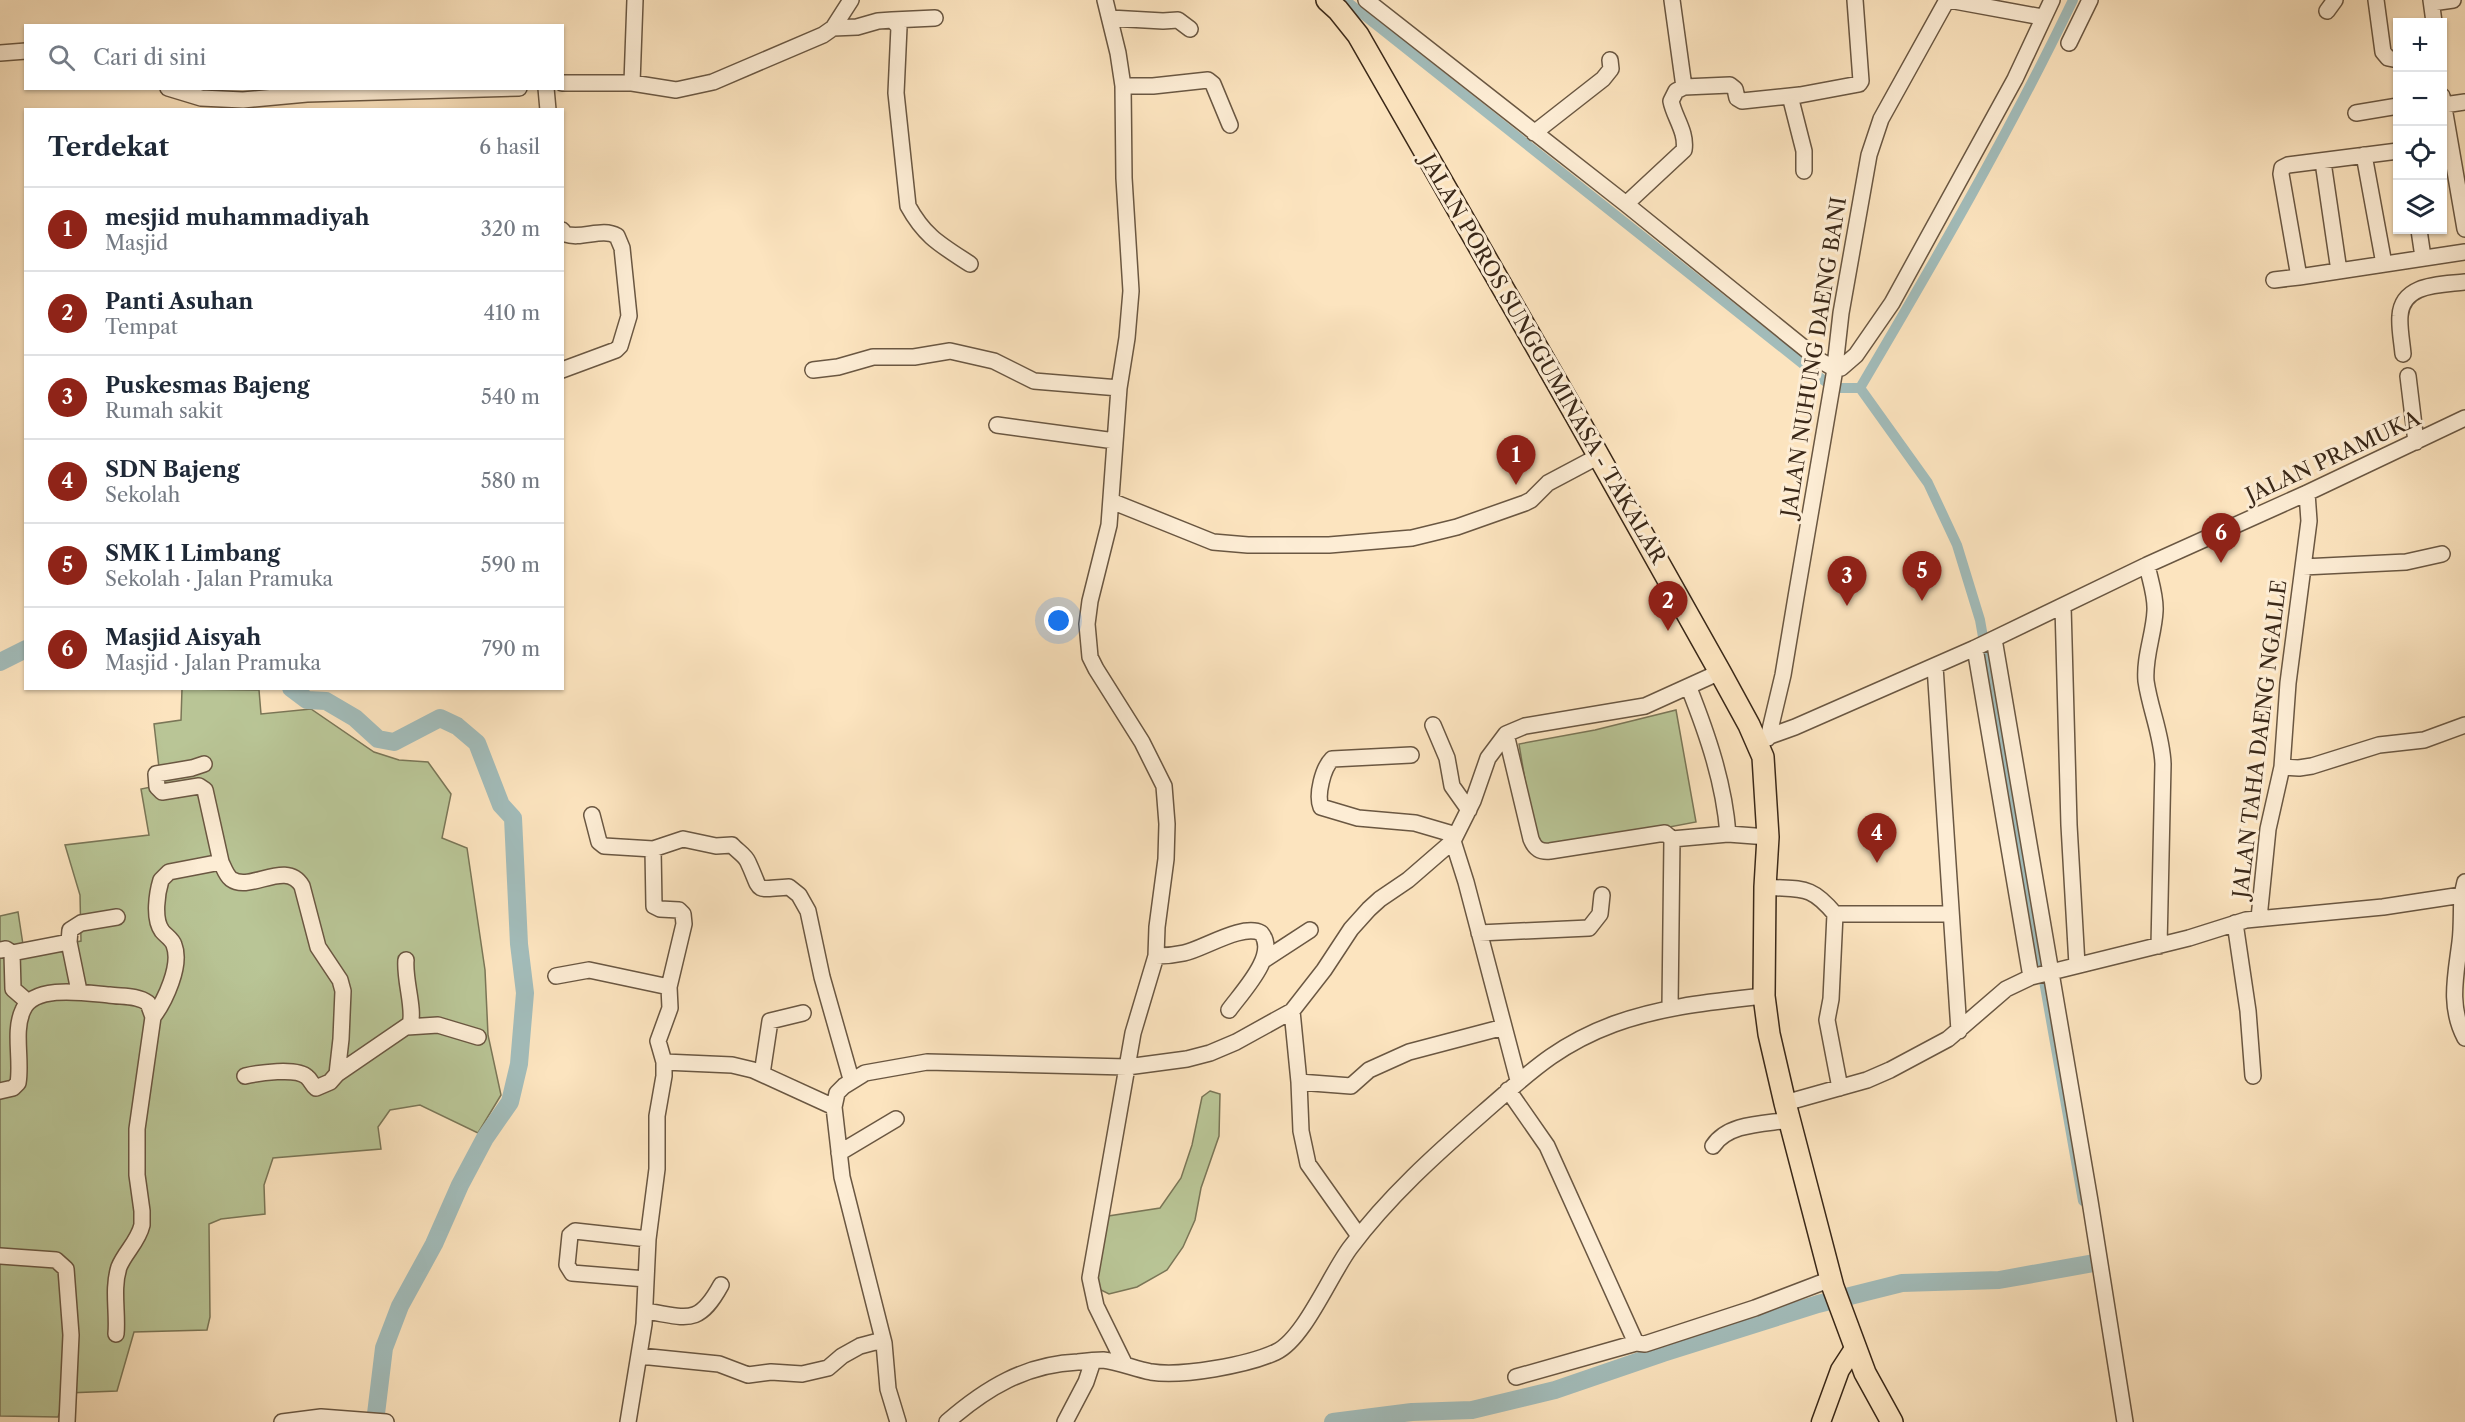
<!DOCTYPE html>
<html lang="id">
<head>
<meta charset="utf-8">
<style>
	body { margin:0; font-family:"Libre Caslon Text",serif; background:#f2f2f3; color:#1f2937 }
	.controls { position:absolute; right:18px; top:18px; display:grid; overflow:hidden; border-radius:0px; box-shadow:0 2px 4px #0004 }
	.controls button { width:54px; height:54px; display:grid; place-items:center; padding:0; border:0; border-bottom:2px solid #e0e1e3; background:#fff; color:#1f2937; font:30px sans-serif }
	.you { position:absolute; left:1059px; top:621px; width:21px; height:21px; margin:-15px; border:4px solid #fff; border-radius:50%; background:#1a73e8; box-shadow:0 0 0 9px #1a73e833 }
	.badge { display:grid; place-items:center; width:39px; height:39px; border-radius:50%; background:#8f2418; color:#fff; font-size:20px; font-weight:700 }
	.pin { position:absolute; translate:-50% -50px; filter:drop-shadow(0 2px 3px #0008) }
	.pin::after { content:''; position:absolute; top:32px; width:21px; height:18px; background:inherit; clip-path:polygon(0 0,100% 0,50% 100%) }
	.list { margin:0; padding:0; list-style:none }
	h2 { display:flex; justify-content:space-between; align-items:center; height:78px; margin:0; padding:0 24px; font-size:26px }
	h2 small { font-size:20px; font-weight:400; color:#747a83 }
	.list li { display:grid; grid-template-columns:39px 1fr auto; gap:18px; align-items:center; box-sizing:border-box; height:84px; padding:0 24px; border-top:2px solid #e0e1e3 }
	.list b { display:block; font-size:22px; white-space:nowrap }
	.list p { margin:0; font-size:20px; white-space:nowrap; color:#747a83 }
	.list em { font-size:20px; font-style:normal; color:#747a83 }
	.icon { flex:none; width:33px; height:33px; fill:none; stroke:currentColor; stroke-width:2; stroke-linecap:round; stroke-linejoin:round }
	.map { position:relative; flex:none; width:2465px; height:1422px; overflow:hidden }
	.search { position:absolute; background:#fff; box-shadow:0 2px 4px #0004; left:24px; top:24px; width:540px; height:66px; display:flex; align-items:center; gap:15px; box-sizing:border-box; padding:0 21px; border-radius:0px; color:#747a83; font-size:22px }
	.panel { position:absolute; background:#fff; box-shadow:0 2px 4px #0004; left:24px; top:108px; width:540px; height:582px; border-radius:0px }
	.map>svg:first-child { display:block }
	.green { fill:#b9c596; stroke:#7a7657; stroke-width:1.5 }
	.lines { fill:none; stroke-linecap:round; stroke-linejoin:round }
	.canal { stroke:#a2bcba; stroke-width:10 }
	.river { stroke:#a2bcba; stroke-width:18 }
	.minor-casing { stroke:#6a5742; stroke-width:18 }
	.major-casing { stroke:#3a2818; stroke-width:21 }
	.highway-casing { stroke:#3a2818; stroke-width:24 }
	.minor { stroke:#fdedd5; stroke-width:15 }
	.major { stroke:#fce4bf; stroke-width:18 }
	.highway { stroke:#fce4bf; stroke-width:21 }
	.labels { text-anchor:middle; stroke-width:6; stroke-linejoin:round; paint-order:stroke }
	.street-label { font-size:21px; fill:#3a2818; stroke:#fdedd5 }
</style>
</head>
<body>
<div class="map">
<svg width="2465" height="1422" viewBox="0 0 2465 1422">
	<rect width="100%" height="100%" fill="#fce4bf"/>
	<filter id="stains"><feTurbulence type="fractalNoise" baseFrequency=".00333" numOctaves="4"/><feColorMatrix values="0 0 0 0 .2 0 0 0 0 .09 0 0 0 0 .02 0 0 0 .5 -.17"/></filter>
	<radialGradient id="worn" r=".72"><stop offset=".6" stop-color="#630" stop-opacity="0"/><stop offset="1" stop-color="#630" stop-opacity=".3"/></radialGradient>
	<path class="green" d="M182,689L259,690L261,714L311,709L374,752L399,760L428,762L451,794L442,838L467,848L485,970L488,1035L501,1095L478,1133L420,1105L390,1110L378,1127L381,1149L273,1158L264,1185L265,1214L221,1219L209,1224L210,1317L207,1330L134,1332L117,1391L67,1393L58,1417L0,1416V916L18,912L24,951L81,941L80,895L65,845L149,835L141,789L161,785L154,724L181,720Z
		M1676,710L1696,822L1537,852L1519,744L1595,730Z
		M1210,1091L1220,1094L1219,1136L1201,1188L1195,1220L1183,1247L1167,1270L1137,1287L1109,1294L1097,1288L1098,1243L1102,1217L1160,1208L1181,1178L1192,1145L1202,1097Z"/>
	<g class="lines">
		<path class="canal" d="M1345,0L1818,376L1834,388H1860
			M1860,388L1928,483L1957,545L1980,620L2083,1201
			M1860,388C1935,261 2009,133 2073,0"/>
		<path class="river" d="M0,662L26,649
			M291,688L307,700L326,701L355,718L378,739L394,742L440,718L457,726L477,743L501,805L513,818L519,944L525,993L519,1064L510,1102L485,1138L460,1185L434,1244L400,1306L384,1348L375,1422
			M1333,1422L1412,1412L1472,1410L1555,1390L1663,1353L1818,1304L1902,1283L1999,1280L2094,1263"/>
		<g class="minor-casing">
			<path id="minor" d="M1105,0L1118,53L1123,86L1124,178L1131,291L1127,338L1119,388L1109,525L1090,601L1087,624L1090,657L1096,669L1142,742L1164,786L1167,824L1166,859L1157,927L1156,956L1133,1033L1090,1278L1096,1306L1125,1365
				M1366,0L1626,204L1819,360L1835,369L1841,368L1856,355L1892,303L2015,79L2052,0
				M1949,0L2042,17
				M2376,0L2383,52L2388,58L2398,60
				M2431,0L2434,22
				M2432,3L2453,0
				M2327,11L2335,0
				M1110,18L1163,21L1178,20L1190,29
				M892,20L935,18
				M833,28L857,27L878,21L892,20L899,27L896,93L908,206C925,237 941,245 970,264
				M2069,43L2090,0
				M0,53L26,51
				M562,83H632L676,90L713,82L823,35L833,28L851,0
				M632,83L635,0
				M1123,86H1153L1208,80L1213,84L1230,125
				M1684,87L1730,85L1735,89L1737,98L1742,101L1800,95L1859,84L1861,81L1855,0
				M168,88L201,98L243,100L307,94L519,88
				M546,88L548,110
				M1790,96L1804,151V171
				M2442,96L2465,229
				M2444,105L2465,102
				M2356,113L2398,106
				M1534,133L1603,79L1611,69L1610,60
				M2398,151L2288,165L2282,168L2281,174L2299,277L2465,252
				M2364,155L2384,264
				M2323,162L2339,271
				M1626,204L1684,150C1687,132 1674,117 1671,101L1676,91L1684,87L1672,0
				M562,230L565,234C582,240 602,227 617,236L622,248L629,316L620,346L616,350L562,370
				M2419,230L2423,257
				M2274,280L2299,277
				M2403,354C2402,342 2399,328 2400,316C2402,283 2441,285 2465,282
				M813,370L838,367L873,357H914L950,351L994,361L1034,381L1119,388
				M2408,376L2416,442
				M997,425L1115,441
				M1111,501L1213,542L1248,545H1329L1412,538L1457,527L1525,503L1531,500L1548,483L1597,457
				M2147,565C2150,580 2156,596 2155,611C2154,634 2144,657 2146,681C2150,709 2162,735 2163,764L2159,946
				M2303,567L2406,562L2442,554
				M2063,606L2069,825L2077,965
				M1994,639L2090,1201L2125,1422
				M1975,648L2031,977
				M1935,666L1959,1031
				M1689,688C1708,736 1724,783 1728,834
				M1433,725L1447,758L1452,786L1469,810
				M1506,734L1531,839C1535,849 1540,852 1550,851L1665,833L1672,839L1670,1007
				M1768,738L1783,675L1796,597L1834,375L1841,313L1869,155L1881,119L1947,0
				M1756,741L1795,727L1975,648L2147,565L2307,493L2465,418
				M1411,755L1332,759C1323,768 1316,795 1321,807L1358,818L1415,823L1456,835
				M2282,767L2299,768L2312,766L2379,745L2424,740L2465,725
				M592,815L599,842L604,846L653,849L654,906L660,909L679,910L683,914L684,924L669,987L670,1008L658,1041L664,1062V1076L657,1116V1169L648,1239L644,1324L628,1422
				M1672,839L1728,834L1768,837
				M1453,841L1466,882L1518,1080
				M653,849L683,839L716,846L732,845C737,851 745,855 748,862C763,894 752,889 789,887L799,895L808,911L822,977L851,1079
				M221,862C224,868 226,875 231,879C250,893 286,859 302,886L318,947L340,980L343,991L341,1039L337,1074L330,1082L316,1088C312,1085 311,1080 307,1077C297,1067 258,1073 245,1076
				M1765,887C1802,890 1810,884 1835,914H1951
				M2462,895C2461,910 2462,927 2460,942C2456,975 2448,1006 2465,1038
				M1835,914L1831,999L1827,1020L1840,1088
				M2259,918L2268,829L2282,767L2288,683L2309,521L2307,493
				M2235,923L2248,1011L2253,1076
				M1479,933L1589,928L1600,914L1602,895
				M69,942L79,991
				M0,950L6,949L12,953L13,989L28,1002
				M12,953L69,942L70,930L81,923L117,917
				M1156,956C1165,956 1175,955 1184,953C1203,949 1243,923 1261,933C1279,954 1242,992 1229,1010
				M1264,960L1310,930
				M556,976L589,970L669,987
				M1292,1011L1299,1082L1301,1131L1308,1164L1359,1236
				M153,1017C165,1001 182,965 174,945C172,939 166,936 162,931C153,919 157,893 161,880L169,872L221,862L205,790L199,786L162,792L157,787L156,774L192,768L204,764
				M407,1027L438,1025L478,1037
				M664,1062L732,1065L753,1070L834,1107
				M337,1074L410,1024C415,1010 404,979 406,960
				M762,1074L770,1021L803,1013
				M1299,1082L1351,1086L1369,1070L1409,1052L1504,1027
				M1508,1090L1547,1146L1636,1343L1645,1344L1755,1308L1831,1279
				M0,1091L13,1088L18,1083C22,1060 13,1031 23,1010C34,984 86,993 109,995C122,997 137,995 148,1003L153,1017L137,1129V1175L142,1211V1225C138,1242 125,1252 119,1267C112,1289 118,1313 116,1334
				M1785,1103L1867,1080L1890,1070L1948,1039L2006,989L2031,977L2189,938L2246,920L2383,907L2462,895L2465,882
				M1713,1146C1728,1123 1764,1124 1789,1120
				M839,1153L896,1119
				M0,1256L56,1260L66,1269L71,1335L67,1422
				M646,1279L572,1273L567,1265L570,1235L575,1231L648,1239
				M645,1311C687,1317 698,1327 721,1285
				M640,1356L719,1364L748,1375L771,1372L802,1374L828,1368L842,1356L860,1346L875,1342L884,1343
				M1516,1377L1636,1343
				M282,1422L321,1417L386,1422
				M898,1422L888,1389L884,1343L842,1177L834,1107L837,1093L844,1086L865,1073L927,1062L1127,1067L1187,1059L1210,1053L1236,1042L1292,1011L1324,970L1351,929L1369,909L1380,899L1408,880L1453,841L1473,801L1488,758L1506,734L1525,726L1645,706L1720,672
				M947,1422C986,1388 1026,1364 1078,1362C1086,1361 1095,1360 1103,1360C1119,1362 1135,1369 1151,1372C1182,1377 1248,1365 1276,1352C1304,1339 1330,1275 1350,1248C1388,1197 1436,1154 1484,1112C1529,1073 1557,1045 1614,1024C1664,1006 1711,1002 1764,996
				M1065,1422L1086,1382L1093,1361"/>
		</g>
		<g class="major-casing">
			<path id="major" d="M1821,1422L1840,1370L1855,1347"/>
		</g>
		<g class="highway-casing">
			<path id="highway" d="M1327,0L1338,10L1358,35L1575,414L1720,672L1749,725L1763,757L1768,837L1765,887L1764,996L1769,1034L1785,1103L1833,1287L1865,1373L1892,1422"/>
		</g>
		<use href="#minor" class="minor"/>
		<use href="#major" class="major"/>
		<use href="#highway" class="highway"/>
	</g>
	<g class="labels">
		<g class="street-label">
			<text transform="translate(1814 357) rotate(-81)" y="7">JALAN NUHUNG DAENG BANI</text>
			<text transform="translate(1543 359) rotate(60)" y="7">JALAN POROS SUNGGUMINASA - TAKALAR</text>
			<text transform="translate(2333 457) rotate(-25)" y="7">JALAN PRAMUKA</text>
			<text transform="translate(2260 739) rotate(-83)" y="7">JALAN TAHA DAENG NGALLE</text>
		</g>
	</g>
	<rect width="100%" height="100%" filter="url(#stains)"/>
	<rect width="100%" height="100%" fill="url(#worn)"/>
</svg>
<div class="controls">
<button>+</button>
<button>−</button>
<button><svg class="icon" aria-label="locate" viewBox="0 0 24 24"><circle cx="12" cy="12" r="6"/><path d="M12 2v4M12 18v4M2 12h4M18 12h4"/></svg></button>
<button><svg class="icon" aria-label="layers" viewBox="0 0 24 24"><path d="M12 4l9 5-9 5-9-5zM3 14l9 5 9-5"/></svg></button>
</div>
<div class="you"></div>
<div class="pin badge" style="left:1516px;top:485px">1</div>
<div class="pin badge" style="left:1668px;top:631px">2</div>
<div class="pin badge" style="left:1847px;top:606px">3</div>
<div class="pin badge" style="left:1877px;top:863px">4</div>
<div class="pin badge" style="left:1922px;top:601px">5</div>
<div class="pin badge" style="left:2221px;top:563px">6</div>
<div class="search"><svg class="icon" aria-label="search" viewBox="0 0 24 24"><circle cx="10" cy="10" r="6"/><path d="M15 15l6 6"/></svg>Cari di sini</div>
<section class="panel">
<h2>Terdekat<small>6 hasil</small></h2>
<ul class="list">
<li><span class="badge">1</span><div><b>mesjid muhammadiyah</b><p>Masjid</p></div><em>320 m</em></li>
<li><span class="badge">2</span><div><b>Panti Asuhan</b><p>Tempat</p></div><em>410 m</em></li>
<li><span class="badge">3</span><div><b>Puskesmas Bajeng</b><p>Rumah sakit</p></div><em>540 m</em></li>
<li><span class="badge">4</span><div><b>SDN Bajeng</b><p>Sekolah</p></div><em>580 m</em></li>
<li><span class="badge">5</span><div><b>SMK 1 Limbang</b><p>Sekolah · Jalan Pramuka</p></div><em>590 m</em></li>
<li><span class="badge">6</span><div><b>Masjid Aisyah</b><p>Masjid · Jalan Pramuka</p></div><em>790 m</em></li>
</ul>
</section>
</div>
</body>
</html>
